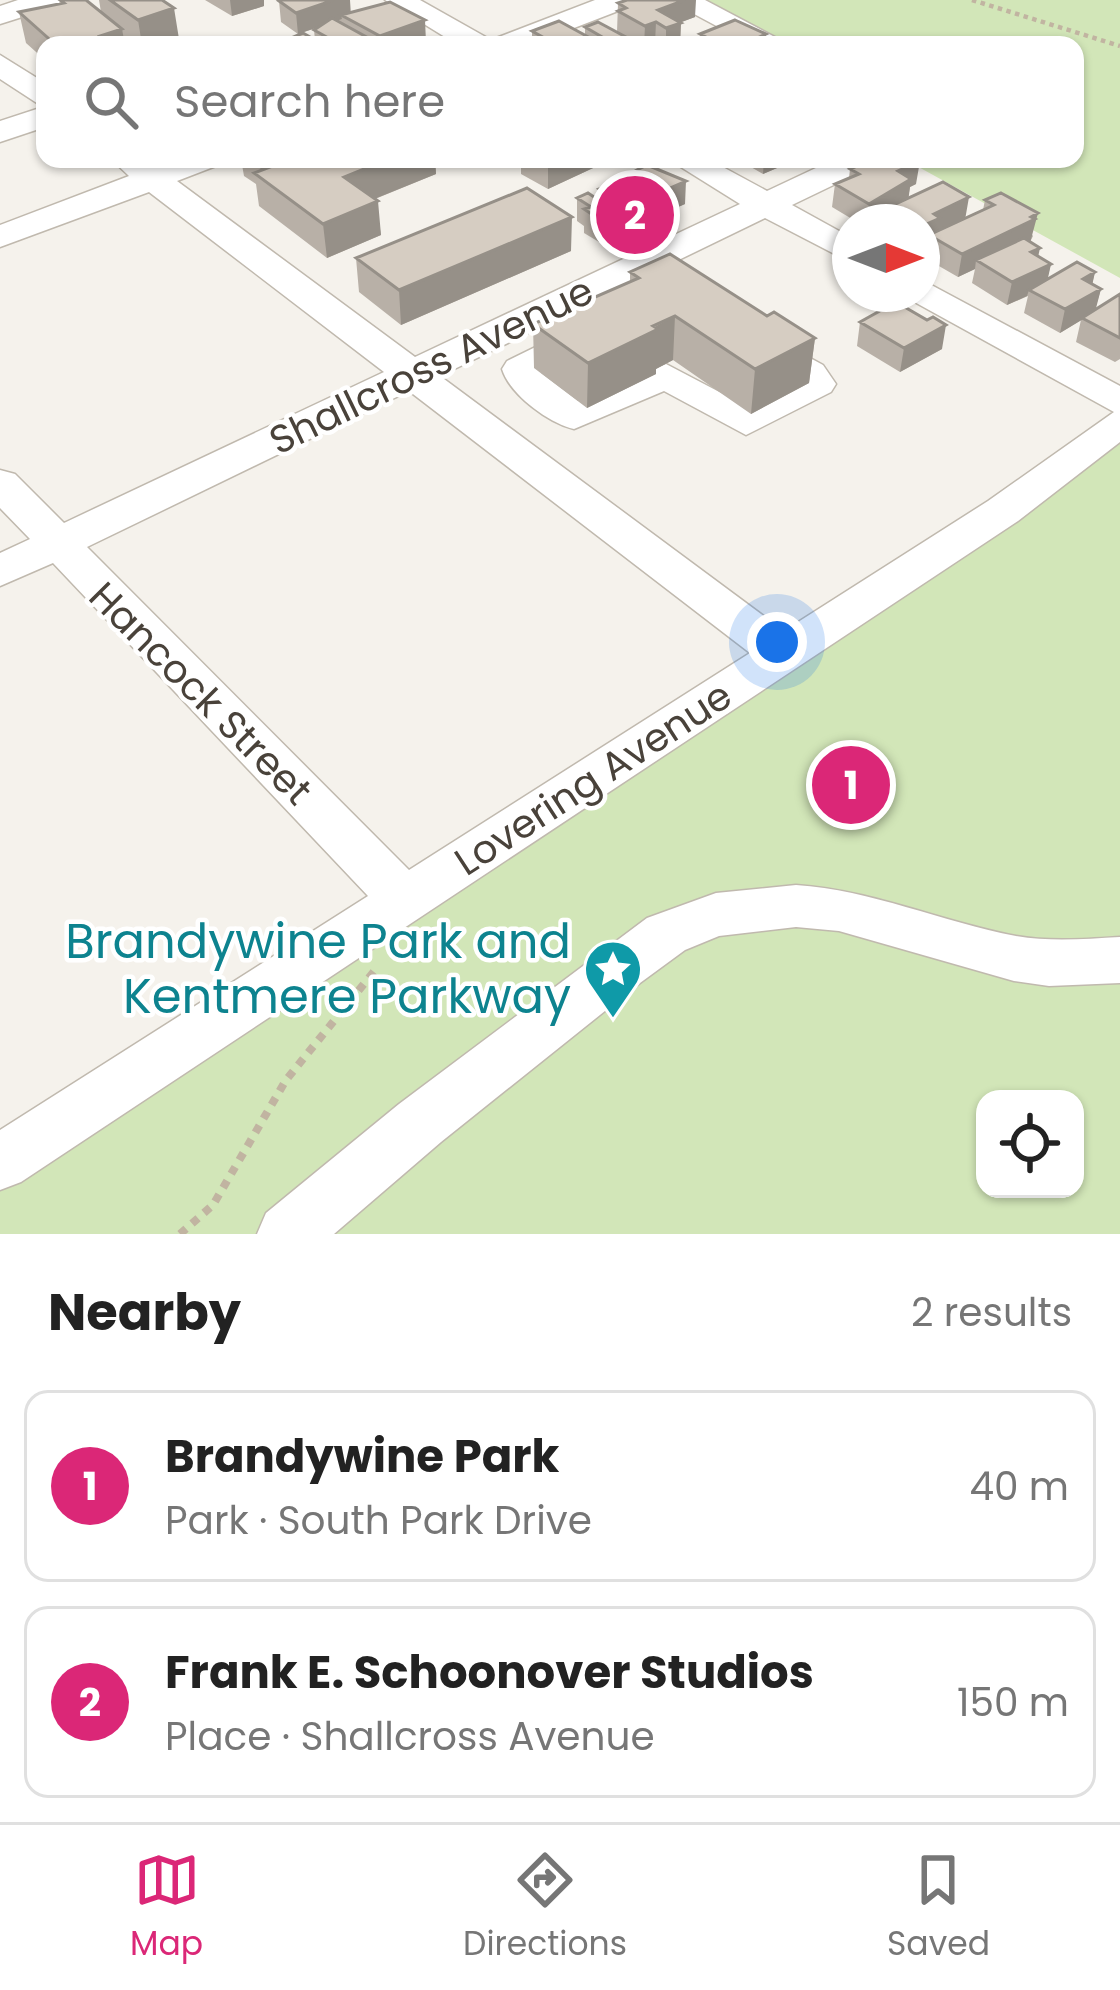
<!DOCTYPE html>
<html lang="en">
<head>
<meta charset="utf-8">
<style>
	body { margin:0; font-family:Poppins,sans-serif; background:#f2f2f2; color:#222 }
	.controls { position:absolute; right:36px; bottom:36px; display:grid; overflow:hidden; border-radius:24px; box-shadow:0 3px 9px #0004 }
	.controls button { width:108px; height:108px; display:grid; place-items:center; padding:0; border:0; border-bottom:3px solid #e0e0e0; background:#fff; color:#222; font:60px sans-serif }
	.compass { position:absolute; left:832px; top:204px; width:108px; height:108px; border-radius:50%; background:#fff; box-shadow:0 3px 9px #0004; rotate:90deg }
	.you { position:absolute; left:777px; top:642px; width:42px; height:42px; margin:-30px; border:9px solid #fff; border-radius:50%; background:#1a73e8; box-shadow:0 0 0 18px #1a73e833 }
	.badge { display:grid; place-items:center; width:78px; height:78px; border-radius:50%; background:#db2777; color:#fff; font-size:39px; font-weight:700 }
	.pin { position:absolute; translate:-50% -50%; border:6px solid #fff; box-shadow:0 3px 12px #0006 }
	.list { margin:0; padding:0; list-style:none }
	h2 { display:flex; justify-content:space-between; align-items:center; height:156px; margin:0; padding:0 48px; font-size:51px }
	h2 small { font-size:39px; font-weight:400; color:#767676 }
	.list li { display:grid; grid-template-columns:78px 1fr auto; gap:36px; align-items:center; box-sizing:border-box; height:192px; margin:0 24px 24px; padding:0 24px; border:3px solid #e0e0e0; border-radius:24px }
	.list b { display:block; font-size:45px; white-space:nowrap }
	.list p { margin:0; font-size:39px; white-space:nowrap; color:#767676 }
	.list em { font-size:39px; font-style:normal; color:#767676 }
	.icon { flex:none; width:66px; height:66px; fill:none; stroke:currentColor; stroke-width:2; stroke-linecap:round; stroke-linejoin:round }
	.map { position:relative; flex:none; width:1120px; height:1234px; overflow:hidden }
	.search { position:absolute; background:#fff; box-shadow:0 3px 9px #0004; left:36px; right:36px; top:36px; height:132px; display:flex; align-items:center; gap:30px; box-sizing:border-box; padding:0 42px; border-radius:24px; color:#767676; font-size:45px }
	.sheet { height:588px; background:#fff }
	nav { display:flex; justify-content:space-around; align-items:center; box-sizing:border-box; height:168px; border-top:3px solid #e0e0e0; background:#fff; font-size:33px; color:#767676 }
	nav a { display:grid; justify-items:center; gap:6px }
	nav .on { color:#db2777 }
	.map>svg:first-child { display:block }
	.green { fill:#d2e6b8; fill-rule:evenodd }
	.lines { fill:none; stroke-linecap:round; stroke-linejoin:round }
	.minor-casing { stroke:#c0b9ae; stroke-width:3 }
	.path-far1 { stroke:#c1b4a1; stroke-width:4.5; stroke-dasharray:4.5 4.5; stroke-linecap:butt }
	.path { stroke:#c1b4a1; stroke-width:8; stroke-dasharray:8 8; stroke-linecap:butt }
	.minor { fill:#fff; fill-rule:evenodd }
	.wall { fill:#b8b0a7 }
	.shaded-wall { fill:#969088 }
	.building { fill:#d6cdc2; stroke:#969088; stroke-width:3 }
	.labels { text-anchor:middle; stroke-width:9; stroke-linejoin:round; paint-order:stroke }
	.street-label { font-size:39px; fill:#49423a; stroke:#fff }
	.near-culture-label { font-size:48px; fill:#0d838f; stroke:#fff; text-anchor:end }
</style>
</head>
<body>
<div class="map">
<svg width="1120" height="1234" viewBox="0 0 1120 1234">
	<rect width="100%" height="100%" fill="#f5f2ec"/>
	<path class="green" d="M682,0H1120V278L904,159H1075V45H775Z
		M1120,423V1234H0V1163ZM985,1099H1075V1189H985Z"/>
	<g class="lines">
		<g class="minor-casing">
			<path id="minor" d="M18,0H61L57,6L0,24V6Z
				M385,0H420L491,40L595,0H635L631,6L530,45H458Z
				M668,0H705L790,45H752Z
				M0,55L45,83V127L0,142V121L43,107L0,79Z
				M111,159H148L157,166L174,159H220L216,166L177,181L415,357L740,204L668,159H708L767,191L835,159H877L873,166L792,205L850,237V262L765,218L440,376L784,631L988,501L1114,412L909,299L906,294H922V280L1120,386V442L1018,521L21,1182L0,1190V1130L368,896L53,563L0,586V553L30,539L0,508V470L15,474L64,523L384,372L149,192L0,247V225L129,176ZM409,391L750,653L409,870L87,547Z
				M570,330L583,333L589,341L541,373L578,401L666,364L746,406L794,381L740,341L746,333L759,330L823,365L836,384L831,392L746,435L664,391L574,429C549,423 510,395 502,369L507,361Z
				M796,885C872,890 942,922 1016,936C1051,942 1085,939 1120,937V983L1049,986L1014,981L839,931L796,927L719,936L685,950L640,983L441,1142L334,1234H257L266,1213L399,1104L647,918L716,893Z"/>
		</g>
		<path class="path-far1" d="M972,0L1120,46"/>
		<path class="path" d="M180,1234L213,1205L286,1080L376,969"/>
		<use href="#minor" class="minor"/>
	</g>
	<path class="wall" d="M60,0L101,12L99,0H162L179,39L163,45H135L124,37L125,45H45V60L26,43L19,12L60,4Z
		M205,0H264V6L232,16Z
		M279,1L351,12L426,42L416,45H279V43L315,40L314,30L316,28L298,34L281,22Z
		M618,3L695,17L681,22L680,44L678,45H640L637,43V45H532V31L585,35V27L617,32Z
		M700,34H766L765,45H699Z
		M241,159H435L436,174L375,199L381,235L327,258L259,206L256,184L244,176Z
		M502,159H606V162L548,189L521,174V164L514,167Z
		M737,159H798L763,174Z
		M850,169L916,184L910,187L908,198L965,218L983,210L985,200L1001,193L1033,236L1030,242L1038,256L1051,264L1047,279L1095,272L1092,284L1101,289L1095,309L1120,294V359L1115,362L1076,342L1081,320L1060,333L1024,313L1028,296L1007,305L972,283L975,269L958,277L925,258L927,245L922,222H881L882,217L874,222H857L832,207L835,184L849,178Z
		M637,170L685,204L599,242L584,233V226L577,221V198H598L599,189L617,191V180L637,177Z
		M571,251L401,325L359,292L356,258Z
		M630,272L767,316L815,338L809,383L751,414L673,360L656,369V374L587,408L534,368L533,324L630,281Z
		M860,322L942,349L900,372L857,346Z"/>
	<path class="shaded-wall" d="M230,0H264V6L232,16Z
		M334,0H350L351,16L341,15L342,19L298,34L296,13Z
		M685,0H696L695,17L666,28L658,10Z
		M174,8L179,39L163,45H142L138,20Z
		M425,20L426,42L416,45H381L380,36Z
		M656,22L655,44L644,45L645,26Z
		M681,23L680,44L666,45V28Z
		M122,29L125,45H97L100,36Z
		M766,34L765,45H742Z
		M389,159H435L436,174L347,210L344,177Z
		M514,159H521V164L514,167Z
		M563,159H606V162L548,189V166Z
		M764,159H798L763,174Z
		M920,161L916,184L910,187L908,202L883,210L882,217L874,222H866L869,204L898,171Z
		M686,181L685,204L599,242V219Z
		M969,197L965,220L930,237L929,235L927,245L922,248V226L934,214Z
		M378,201L381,235L327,258L323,224Z
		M1038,213L1030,243L976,260L975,269L958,277L962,254Z
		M572,217L571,251L401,325L399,290Z
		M1040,248L1035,271L1051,264L1046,287L1029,290L1027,296L1007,305L1012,282L1031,252Z
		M1095,272L1090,295L1101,289L1095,312L1060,333L1065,309L1083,279Z
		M675,316L673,360L656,369V374L587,408L588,363Z
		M946,325L942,349L900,372L904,348Z
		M815,338L809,383L751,414L755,369Z"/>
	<path class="building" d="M60,0H86L122,29L100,36L108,42L97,45H56L19,12L64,3Z
		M110,0H162L174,8L138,20Z
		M282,0H334L296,13L279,1Z
		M627,0H685L658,10L681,23L666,28L656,22L645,26L618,11L626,8L618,3Z
		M390,2L425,20L380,36L341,15Z
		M332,18L372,40L359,45H341L314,30Z
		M735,20L766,34L742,45H722L700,34Z
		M559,21L603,45H557L532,31Z
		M598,22L637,43L616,45L585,27Z
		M303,33L324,45H283L279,43Z
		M248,159H291L264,169Z
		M291,159H389L344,177L378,201L323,224L254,173Z
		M535,159H563L548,166Z
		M873,159H916L920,161L898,171L911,179L869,204L835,184L859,174L850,169Z
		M647,165L686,181L599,219L584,209L591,207L577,198L588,193L597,199L607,194L599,189L608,185L618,191L628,187L617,180L645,176L637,170Z
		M943,182L969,197L934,214L940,218L922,226V222H903L883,210Z
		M527,188L572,217L399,290L356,258Z
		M1001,193L1038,213L1031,217L1035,219L962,254L929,235L994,205L985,200Z
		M1024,238L1040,248L1031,252L1051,264L1012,282L976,260Z
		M670,254L767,316L774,312L815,338L755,369L675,316L653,326L658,329L588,363L533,324L639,278L630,272Z
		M1077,262L1095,272L1083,279L1101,289L1065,309L1029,290Z
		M1120,294V338L1082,318Z
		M896,302L927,320L933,317L946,325L904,348L860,322Z"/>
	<defs>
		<g id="sight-pin" transform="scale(3)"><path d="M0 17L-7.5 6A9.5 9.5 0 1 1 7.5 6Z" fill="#0f9aa8" stroke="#fff"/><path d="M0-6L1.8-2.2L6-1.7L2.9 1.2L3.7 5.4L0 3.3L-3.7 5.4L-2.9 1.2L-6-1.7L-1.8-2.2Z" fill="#fff"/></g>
	</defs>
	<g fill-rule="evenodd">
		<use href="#sight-pin" x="613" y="969"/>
	</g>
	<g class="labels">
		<g class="street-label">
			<text transform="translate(431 365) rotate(-26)" y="14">Shallcross Avenue</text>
			<text transform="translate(201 693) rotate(45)" y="14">Hancock Street</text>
			<text transform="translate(593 778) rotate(-33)" y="14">Lovering Avenue</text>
		</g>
		<g class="near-culture-label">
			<text x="571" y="958">Brandywine Park and<tspan x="571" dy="55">Kentmere Parkway</tspan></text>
		</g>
	</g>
</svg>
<div class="controls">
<button><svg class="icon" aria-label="locate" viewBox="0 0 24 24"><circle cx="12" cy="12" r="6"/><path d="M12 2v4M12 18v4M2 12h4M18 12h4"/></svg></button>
</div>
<svg class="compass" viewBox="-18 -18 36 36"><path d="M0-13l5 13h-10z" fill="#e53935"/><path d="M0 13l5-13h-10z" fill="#767676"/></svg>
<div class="you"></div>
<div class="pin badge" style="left:851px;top:785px">1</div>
<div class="pin badge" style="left:635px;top:215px">2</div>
<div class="search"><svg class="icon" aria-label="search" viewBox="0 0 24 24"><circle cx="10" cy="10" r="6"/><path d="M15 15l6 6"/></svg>Search here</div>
</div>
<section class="sheet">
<h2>Nearby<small>2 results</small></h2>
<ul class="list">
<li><span class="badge">1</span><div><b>Brandywine Park</b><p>Park · South Park Drive</p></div><em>40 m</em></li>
<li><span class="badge">2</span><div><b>Frank E. Schoonover Studios</b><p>Place · Shallcross Avenue</p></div><em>150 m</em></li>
</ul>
</section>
<nav>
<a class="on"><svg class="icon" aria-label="map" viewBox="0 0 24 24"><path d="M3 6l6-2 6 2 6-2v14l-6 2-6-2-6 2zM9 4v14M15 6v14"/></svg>Map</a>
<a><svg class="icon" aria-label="directions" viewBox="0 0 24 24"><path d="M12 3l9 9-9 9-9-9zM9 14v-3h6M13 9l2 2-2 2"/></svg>Directions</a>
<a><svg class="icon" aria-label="saved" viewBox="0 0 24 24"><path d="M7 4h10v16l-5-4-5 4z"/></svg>Saved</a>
</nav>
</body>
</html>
